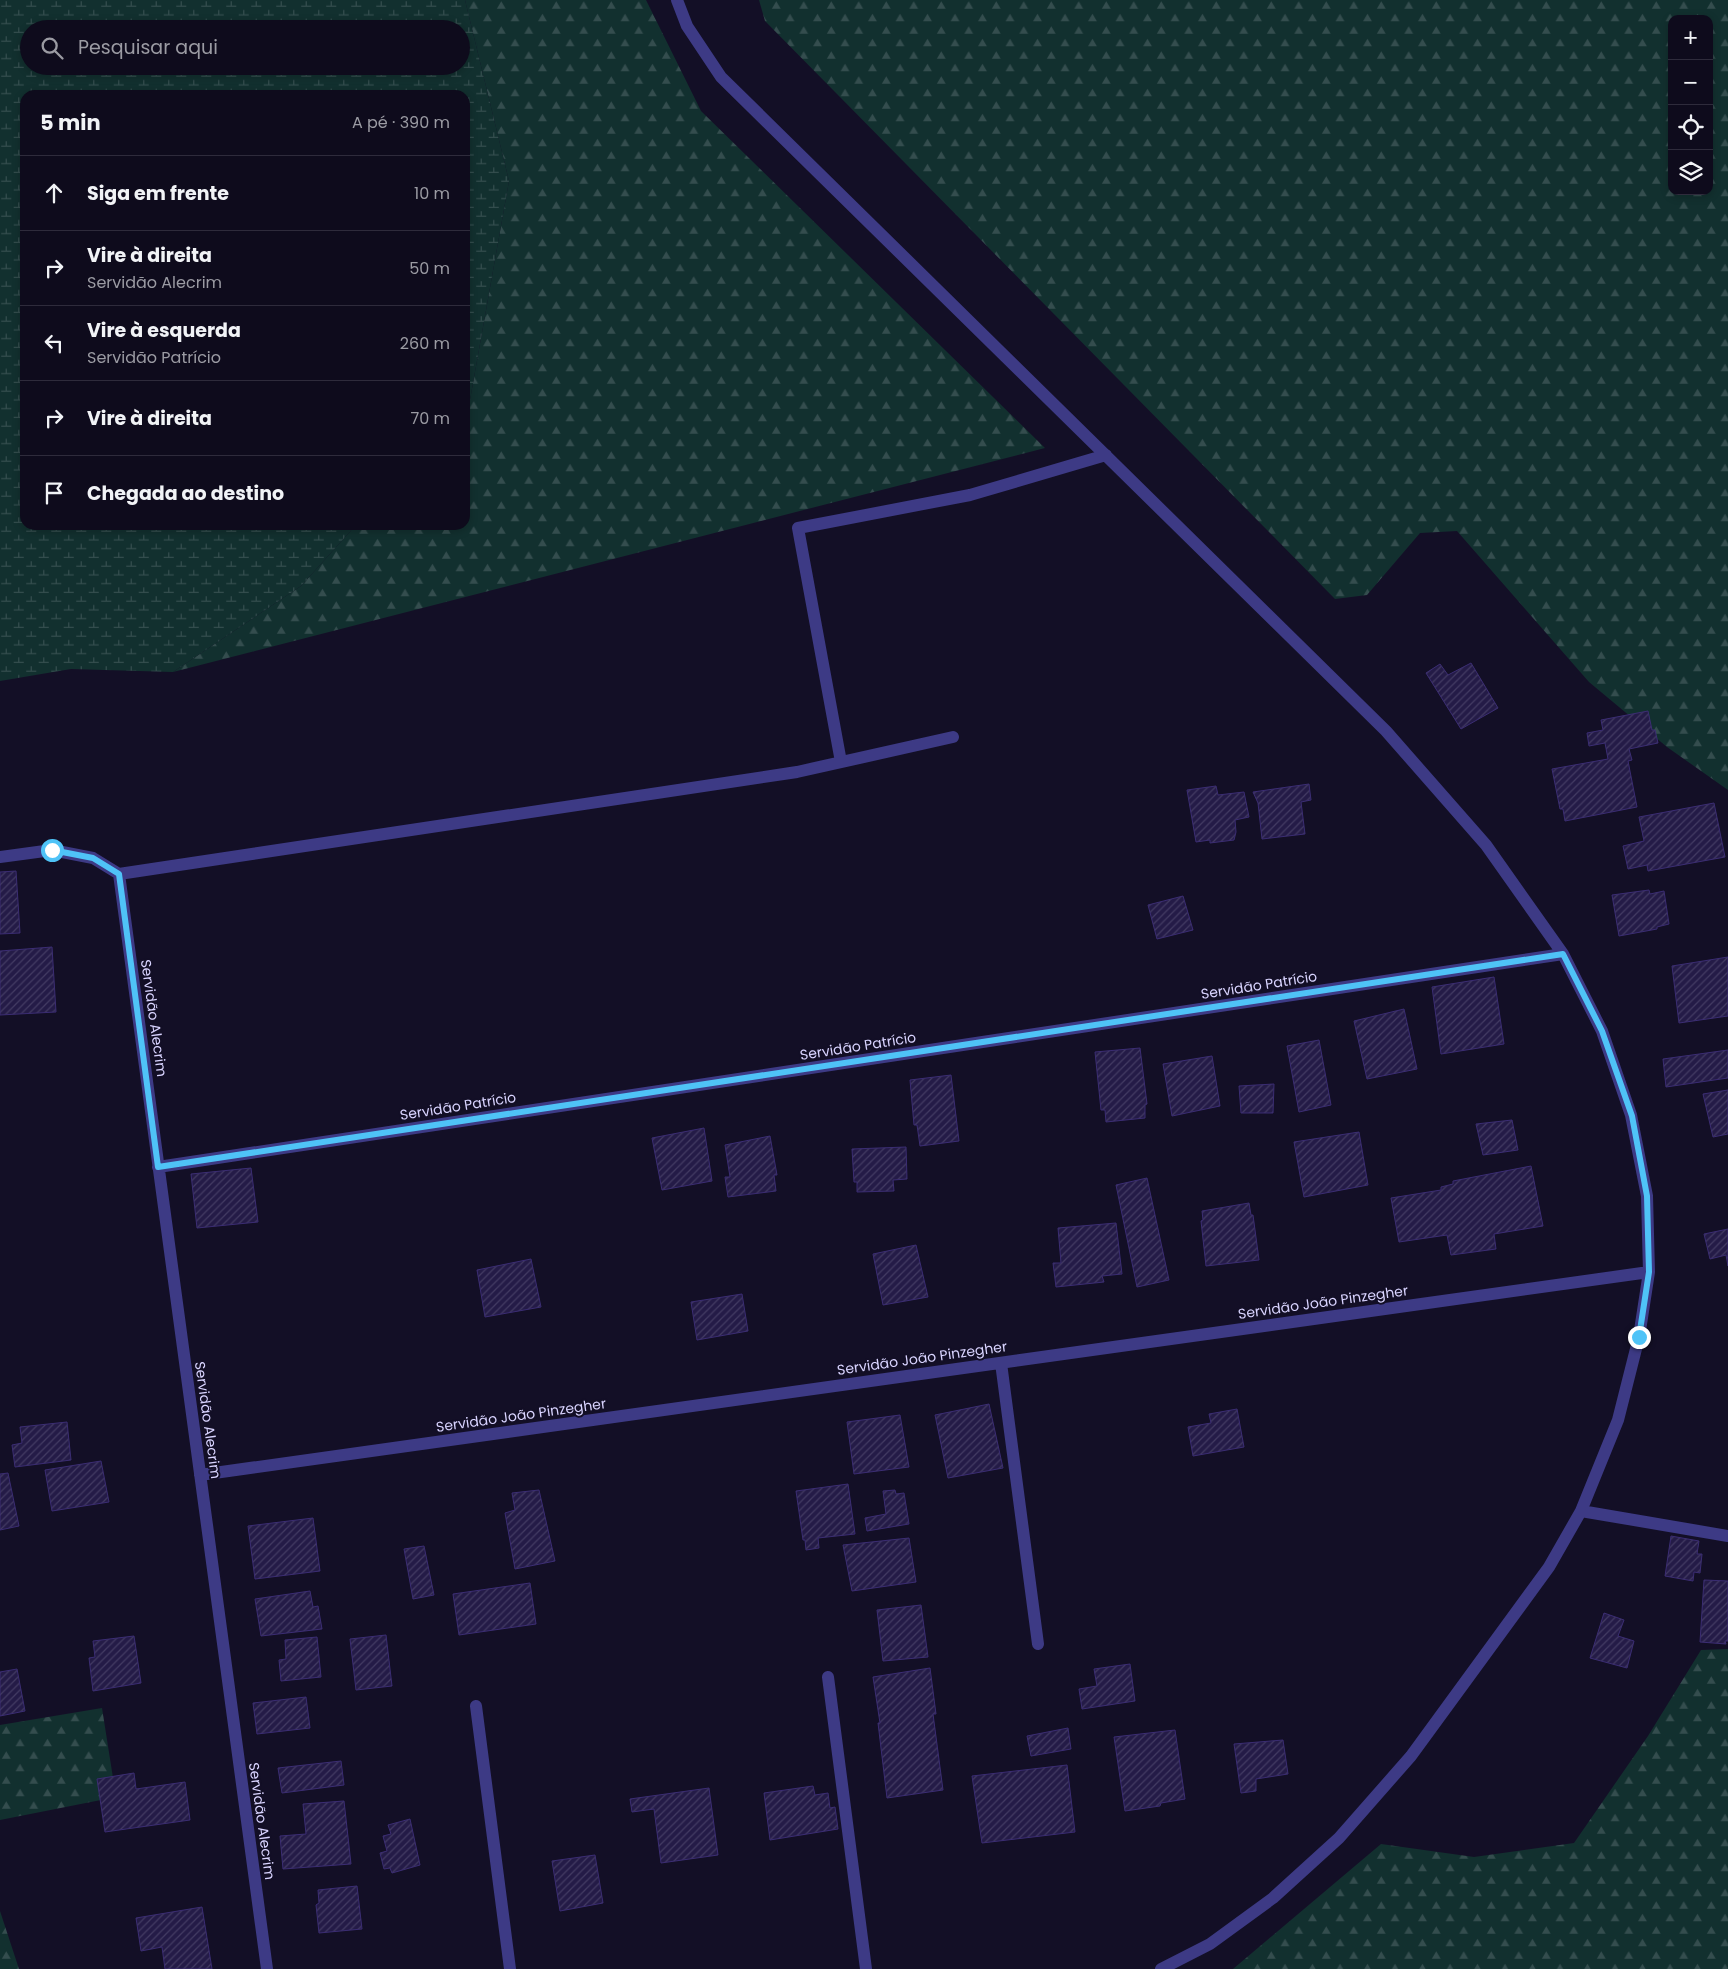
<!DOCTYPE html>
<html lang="pt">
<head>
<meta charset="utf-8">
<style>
	body { margin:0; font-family:Poppins,sans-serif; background:#171425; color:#f1f3f6 }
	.controls { position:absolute; right:15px; top:15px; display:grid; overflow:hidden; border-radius:10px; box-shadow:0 2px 8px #0003 }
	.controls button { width:45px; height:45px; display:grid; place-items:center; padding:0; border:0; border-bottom:1px solid #2e2b3b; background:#0e0b1c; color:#f1f3f6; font:25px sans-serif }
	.stop { position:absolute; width:15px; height:15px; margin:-11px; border:4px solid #4fc3f7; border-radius:50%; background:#fff }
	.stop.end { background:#4fc3f7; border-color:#fff; box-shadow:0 1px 5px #0008 }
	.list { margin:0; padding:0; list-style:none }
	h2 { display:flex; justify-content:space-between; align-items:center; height:65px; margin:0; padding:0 20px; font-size:21px }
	h2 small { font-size:16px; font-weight:400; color:#9b9ba3 }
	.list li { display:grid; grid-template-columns:32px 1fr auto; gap:15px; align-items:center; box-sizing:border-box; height:75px; padding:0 20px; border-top:1px solid #2e2b3b }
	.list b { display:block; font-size:19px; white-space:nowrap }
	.list p { margin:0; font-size:16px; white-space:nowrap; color:#9b9ba3 }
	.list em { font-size:16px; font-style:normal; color:#9b9ba3 }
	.icon { flex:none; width:28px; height:28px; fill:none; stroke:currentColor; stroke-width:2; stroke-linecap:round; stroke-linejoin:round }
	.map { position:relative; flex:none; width:1728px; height:1969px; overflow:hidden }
	.search { position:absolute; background:#0e0b1c; box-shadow:0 2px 8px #0003; left:20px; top:20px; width:450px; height:55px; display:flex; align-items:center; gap:12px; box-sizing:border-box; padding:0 18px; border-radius:28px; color:#9b9ba3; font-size:19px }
	.panel { position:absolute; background:#0e0b1c; box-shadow:0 2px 8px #0003; left:20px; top:90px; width:450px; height:440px; border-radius:15px }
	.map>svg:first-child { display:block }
	.forest { fill:url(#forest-firs); fill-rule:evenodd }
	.wetland { fill:url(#wetland-marsh); fill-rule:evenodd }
	.building { fill:url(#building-hatch); stroke:#3b2d73 }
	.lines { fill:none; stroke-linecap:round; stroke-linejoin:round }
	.minor { stroke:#3d3a85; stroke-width:12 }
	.route { stroke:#4fc3f7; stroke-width:6 }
	.labels { text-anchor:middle; stroke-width:4; stroke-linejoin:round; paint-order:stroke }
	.street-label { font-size:14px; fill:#d9d4ff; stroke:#130f26 }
</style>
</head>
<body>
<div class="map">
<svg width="1728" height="1969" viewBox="0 0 1728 1969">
	<defs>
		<pattern id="forest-firs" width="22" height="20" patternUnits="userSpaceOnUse" patternTransform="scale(1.25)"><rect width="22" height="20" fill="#12302f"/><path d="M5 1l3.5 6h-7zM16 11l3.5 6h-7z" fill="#344d4e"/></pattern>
		<pattern id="wetland-marsh" width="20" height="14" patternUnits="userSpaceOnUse" patternTransform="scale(1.25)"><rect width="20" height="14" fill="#12302f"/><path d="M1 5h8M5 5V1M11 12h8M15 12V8" fill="none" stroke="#344d4e"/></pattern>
		<pattern id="building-hatch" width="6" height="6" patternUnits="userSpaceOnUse" patternTransform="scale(1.25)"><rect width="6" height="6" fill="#241b47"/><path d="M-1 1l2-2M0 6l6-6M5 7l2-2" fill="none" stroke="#433b63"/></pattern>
	</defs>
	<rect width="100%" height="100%" fill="#130f26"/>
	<path class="forest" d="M465,0H646L701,111L1045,448L173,672L301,586L356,525H465V406L470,400L509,181Z
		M759,0H1728V790L1667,747L1589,682L1457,531L1420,533L1367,595L1335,599L765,21ZM1672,19H1709V191H1672Z
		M1728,1649V1969H1233L1381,1844L1474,1857L1574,1843L1648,1736L1701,1650Z
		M102,1708L116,1797L0,1820V1725Z
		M0,1911L19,1969H0Z"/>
	<path class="wetland" d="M0,0H465L509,181L470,400L465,406V95H25V525H356L301,586L173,672L71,669L0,681ZM29,29H461V66H29Z"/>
	<path class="building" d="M1471,663L1498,708L1461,729L1426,673L1440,664L1448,675Z
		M1648,711L1652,730H1655L1658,743L1629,749L1632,760L1628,761L1637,807L1565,821L1563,809H1560L1552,769L1608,759L1605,743L1589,746L1587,733L1603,730L1601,720Z
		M1309,784L1311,800L1301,802L1305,834L1262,839L1258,803L1253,792Z
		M1216,786L1218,795L1244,792L1249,817L1235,820L1236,832L1234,840L1210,843V840L1196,842L1187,790Z
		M1714,803L1725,857L1648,871L1647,865L1628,869L1623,846L1644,841L1639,817Z
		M16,871L20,933L0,934V872Z
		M1649,890L1650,894L1664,891L1669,924L1657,927V929L1619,936L1612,895Z
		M1183,896L1193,930L1157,939L1148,905Z
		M52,947L56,1012L0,1015V951Z
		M1728,957V1016L1679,1023L1672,966Z
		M1494,977L1504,1044L1441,1054L1432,987Z
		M1404,1009L1417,1069L1367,1079L1354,1021Z
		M1319,1040L1331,1105L1299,1112L1287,1046Z
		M1140,1048L1147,1104L1145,1105V1118L1106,1122L1105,1110H1101L1095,1052Z
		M1728,1050V1078L1666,1087L1663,1059Z
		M1212,1056L1220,1106L1172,1116L1163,1064Z
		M951,1075L959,1141L920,1146L917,1125H914L910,1080Z
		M1274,1084L1273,1113H1241L1239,1086Z
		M1728,1090V1134L1713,1137L1703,1094Z
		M1512,1120L1518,1150L1483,1155L1476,1124Z
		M704,1128L712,1181L662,1190L652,1138Z
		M1359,1132L1368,1185L1304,1197L1294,1142Z
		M770,1136L777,1175H774L776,1191L728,1197L725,1177H730L725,1145Z
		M906,1147L907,1179L893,1180L894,1191L857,1192V1182H854L852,1149Z
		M1531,1166L1543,1226L1494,1234L1496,1249L1451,1255L1447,1235L1399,1242L1391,1198L1441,1190V1187L1453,1184V1181Z
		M251,1168L258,1222L197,1228L191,1174Z
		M1147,1178L1169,1280L1137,1287L1116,1185Z
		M1249,1203L1251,1215H1253L1259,1260L1206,1266L1201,1221L1203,1220L1202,1211Z
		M1116,1223L1122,1274L1102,1276L1104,1282L1056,1287L1053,1263H1061L1058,1228Z
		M1728,1229V1266L1726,1255L1710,1259L1704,1234Z
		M916,1245L928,1297L883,1305L873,1254Z
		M531,1259L541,1307L485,1317L477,1270Z
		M742,1294L748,1331L697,1340L691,1302Z
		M989,1404L1003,1468L948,1478L935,1415Z
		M1237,1409L1244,1447L1193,1456L1188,1427L1211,1423L1209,1414Z
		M900,1415L909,1467L854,1474L847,1422Z
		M67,1422L71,1460L15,1467L12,1445L22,1443L20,1427Z
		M101,1461L109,1502L52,1511L45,1470Z
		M8,1473L19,1526L0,1530V1474Z
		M848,1484L855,1534L818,1538L819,1548L806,1550L805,1540H803L796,1491Z
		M539,1490L555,1561L515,1569L505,1513L515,1510L512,1493Z
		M895,1490L896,1494L904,1493L909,1524L867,1531L865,1518L886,1514L883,1491Z
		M313,1518L320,1571L255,1579L248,1526Z
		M1671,1536L1699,1541L1697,1554H1702L1700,1573L1694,1572L1693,1581L1665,1576Z
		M909,1538L916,1582L852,1591L843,1545Z
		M424,1546L434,1595L413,1599L404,1549Z
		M1704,1580L1728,1581V1641H1725L1726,1644L1700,1642Z
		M530,1583L536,1624L459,1635L453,1594Z
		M310,1591L313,1607L318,1606L322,1629L261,1636L255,1599Z
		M921,1605L928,1657L883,1661L877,1610Z
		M1604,1613L1624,1620L1618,1636L1634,1641L1627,1668L1590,1658Z
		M386,1635L392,1686L356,1690L350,1639Z
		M134,1636L141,1683L93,1691L89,1658L95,1657L93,1641Z
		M317,1637L321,1677L281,1681L279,1660L286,1659L285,1640Z
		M1130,1664L1135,1701L1082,1709L1079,1689L1097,1686L1094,1669Z
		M930,1668L936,1714H933L943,1790L887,1798L878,1723H880L873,1677Z
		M17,1669L25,1711L0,1716V1672Z
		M306,1697L310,1728L257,1734L253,1703Z
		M1068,1728L1071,1749L1031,1756L1027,1736Z
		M1175,1730L1185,1799L1161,1803L1160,1806L1125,1811L1114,1737Z
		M1283,1740L1288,1774L1256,1779V1791L1241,1793L1234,1744Z
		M341,1761L344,1785L282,1793L278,1768Z
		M1067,1765L1075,1832L982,1843L972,1776Z
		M134,1773L136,1789L185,1782L190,1820L105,1832L97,1779Z
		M813,1786L815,1795L828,1793L830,1808L835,1807L838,1829L770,1840L764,1793Z
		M709,1788L718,1855L661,1863L654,1809L632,1812L630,1799Z
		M344,1801L351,1864L283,1869L280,1836L306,1834L303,1804Z
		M410,1819L420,1865L392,1873L390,1868L384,1869L380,1853L387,1851L383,1836L391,1834L388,1825Z
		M595,1855L603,1903L560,1911L552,1861Z
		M357,1886L362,1929L319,1933L316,1905L319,1903L318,1890Z
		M202,1907L212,1969H165L162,1947L141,1951L136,1918Z"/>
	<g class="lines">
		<path class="minor" d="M677,0L687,26L721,77L1386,731L1486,845L1563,954L1602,1031L1631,1115L1647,1196L1649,1272L1639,1337L1618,1420L1581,1511L1549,1567L1411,1756L1339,1838L1273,1898L1210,1944L1161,1969
			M841,762L798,528L970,495L1106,455
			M0,857L52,850L93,858L119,874L797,772L953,737
			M119,874L267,1969
			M158,1167L1563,954
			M1001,1363L1038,1644
			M200,1475L1649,1272
			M1581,1511L1728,1536
			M828,1677L866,1969
			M476,1706L510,1969"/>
	</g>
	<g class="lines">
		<path class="route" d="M52,850L93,858L119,874L158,1167L1563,954L1602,1031L1632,1116L1647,1196L1649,1272L1639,1337"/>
	</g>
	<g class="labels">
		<g class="street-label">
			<text transform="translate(1259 985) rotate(-9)" y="5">Servidão Patrício</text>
			<text transform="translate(154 1018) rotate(82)" y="5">Servidão Alecrim</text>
			<text transform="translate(858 1046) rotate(-9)" y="5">Servidão Patrício</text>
			<text transform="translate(458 1106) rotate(-9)" y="5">Servidão Patrício</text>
			<text transform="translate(1323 1302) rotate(-8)" y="5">Servidão João Pinzegher</text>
			<text transform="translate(922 1358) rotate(-8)" y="5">Servidão João Pinzegher</text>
			<text transform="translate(521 1415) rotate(-8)" y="5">Servidão João Pinzegher</text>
			<text transform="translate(208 1420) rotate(82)" y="5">Servidão Alecrim</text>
			<text transform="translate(262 1821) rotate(82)" y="5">Servidão Alecrim</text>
		</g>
	</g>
</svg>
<div class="controls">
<button>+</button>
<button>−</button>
<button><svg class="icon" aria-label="locate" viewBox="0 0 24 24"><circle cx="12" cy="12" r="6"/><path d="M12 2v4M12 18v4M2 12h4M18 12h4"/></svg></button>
<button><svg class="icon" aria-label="layers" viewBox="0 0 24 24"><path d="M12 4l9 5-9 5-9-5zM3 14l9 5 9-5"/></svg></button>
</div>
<div class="stop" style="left:52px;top:850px"></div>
<div class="stop end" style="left:1639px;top:1337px"></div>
<div class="search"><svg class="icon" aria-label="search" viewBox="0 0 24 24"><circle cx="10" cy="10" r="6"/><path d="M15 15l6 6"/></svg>Pesquisar aqui</div>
<section class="panel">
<h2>5 min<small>A pé · 390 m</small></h2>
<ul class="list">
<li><svg class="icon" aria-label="ahead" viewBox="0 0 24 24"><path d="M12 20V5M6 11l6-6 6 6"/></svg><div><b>Siga em frente</b></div><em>10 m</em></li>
<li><svg class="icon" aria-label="right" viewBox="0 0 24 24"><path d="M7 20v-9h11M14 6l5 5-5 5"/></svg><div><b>Vire à direita</b><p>Servidão Alecrim</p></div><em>50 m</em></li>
<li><svg class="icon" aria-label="left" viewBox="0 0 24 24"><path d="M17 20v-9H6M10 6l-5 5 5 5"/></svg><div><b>Vire à esquerda</b><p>Servidão Patrício</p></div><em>260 m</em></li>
<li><svg class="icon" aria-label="right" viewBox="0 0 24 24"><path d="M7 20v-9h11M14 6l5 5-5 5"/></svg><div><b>Vire à direita</b></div><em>70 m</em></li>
<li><svg class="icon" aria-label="arrive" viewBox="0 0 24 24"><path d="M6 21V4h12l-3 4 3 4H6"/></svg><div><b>Chegada ao destino</b></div></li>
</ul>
</section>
</div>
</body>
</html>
